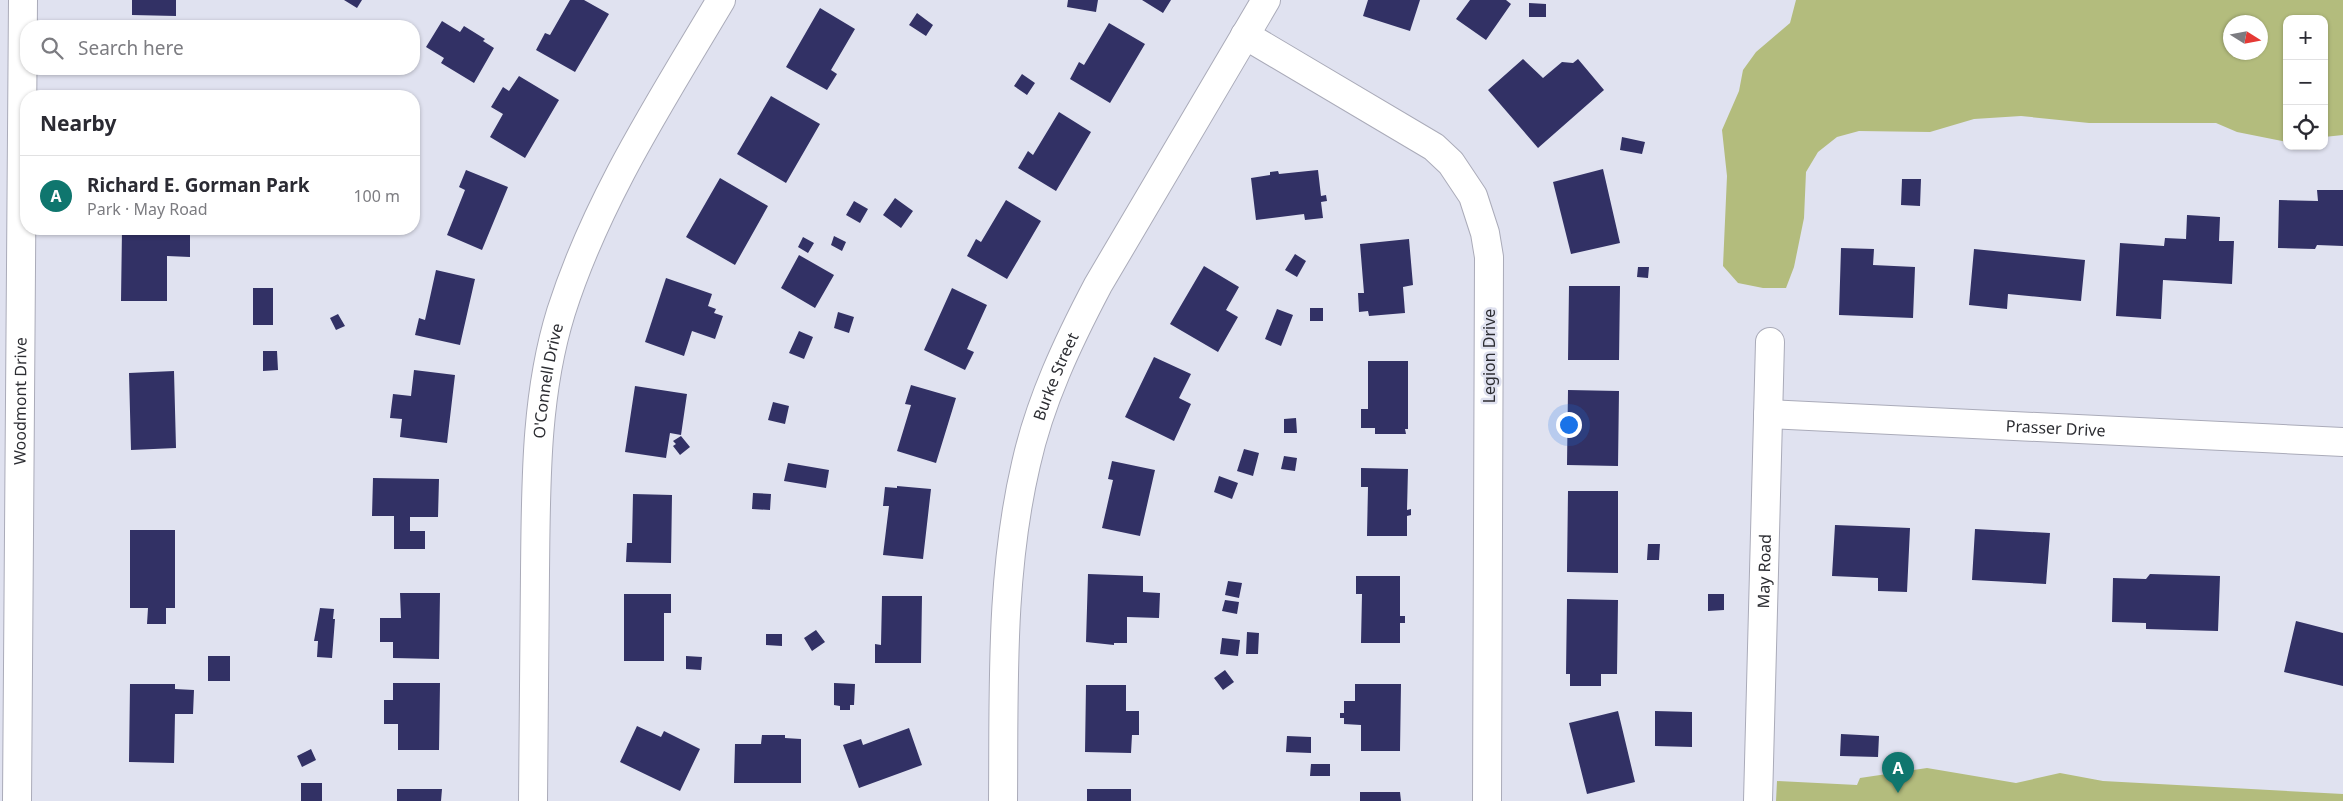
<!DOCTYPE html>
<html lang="en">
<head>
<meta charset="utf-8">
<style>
	body { margin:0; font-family:"Noto Sans",sans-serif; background:#f7f7f7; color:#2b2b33 }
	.controls { position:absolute; right:15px; top:15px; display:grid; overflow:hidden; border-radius:10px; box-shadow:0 1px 4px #0004 }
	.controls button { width:45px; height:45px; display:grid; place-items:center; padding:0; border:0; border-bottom:1px solid #e1e1e2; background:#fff; color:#2b2b33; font:25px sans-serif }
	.compass { position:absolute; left:2223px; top:15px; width:45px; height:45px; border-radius:50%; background:#fff; box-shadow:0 1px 4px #0004; rotate:101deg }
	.you { position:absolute; left:1568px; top:424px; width:18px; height:18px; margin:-12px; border:4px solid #fff; border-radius:50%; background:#1a73e8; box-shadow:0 0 0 8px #1a73e833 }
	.badge { display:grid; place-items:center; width:32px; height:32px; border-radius:50%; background:#0f766e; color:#fff; font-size:16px; font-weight:700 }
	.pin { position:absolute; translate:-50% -41px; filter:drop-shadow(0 1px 2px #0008) }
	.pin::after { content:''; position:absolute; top:26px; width:18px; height:15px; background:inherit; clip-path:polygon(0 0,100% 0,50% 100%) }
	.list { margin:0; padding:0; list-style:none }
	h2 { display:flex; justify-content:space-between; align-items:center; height:65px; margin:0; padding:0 20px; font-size:21px }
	h2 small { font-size:16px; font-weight:400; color:#7c7c81 }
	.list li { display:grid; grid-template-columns:32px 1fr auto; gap:15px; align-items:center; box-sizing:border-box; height:80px; padding:0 20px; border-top:1px solid #e1e1e2 }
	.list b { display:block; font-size:19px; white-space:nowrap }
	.list p { margin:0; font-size:16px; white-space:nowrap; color:#7c7c81 }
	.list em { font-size:16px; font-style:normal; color:#7c7c81 }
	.icon { flex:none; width:28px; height:28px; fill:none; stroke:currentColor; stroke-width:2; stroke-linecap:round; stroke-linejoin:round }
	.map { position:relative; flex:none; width:2343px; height:801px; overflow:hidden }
	.search { position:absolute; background:#fff; box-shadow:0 1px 4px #0004; left:20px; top:20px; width:400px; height:55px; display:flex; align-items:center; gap:12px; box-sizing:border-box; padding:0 18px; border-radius:20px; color:#7c7c81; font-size:19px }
	.panel { position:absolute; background:#fff; box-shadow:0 1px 4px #0004; left:20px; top:90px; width:400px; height:145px; border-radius:20px }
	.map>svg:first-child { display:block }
	.green { fill:#b3bc7d; fill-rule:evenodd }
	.building { fill:#323165 }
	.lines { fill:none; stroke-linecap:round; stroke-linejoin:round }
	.street-casing { stroke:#aaabb9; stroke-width:30 }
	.street { stroke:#fff; stroke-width:28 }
	.labels { text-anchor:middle; stroke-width:5; stroke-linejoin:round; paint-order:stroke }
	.street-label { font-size:16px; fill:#2c2d32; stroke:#e0e2f0 }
</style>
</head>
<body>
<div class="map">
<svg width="2343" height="801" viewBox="0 0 2343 801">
	<rect width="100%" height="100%" fill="#e0e2f0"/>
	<path class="green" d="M1796,0H2343V135L2324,137V19H2287V142L2237,132L2216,123H2089L2021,116L1974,119L1930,132L1859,131L1837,137L1818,152L1806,172L1804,218L1794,267L1786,288H1763L1738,283L1723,266L1727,176L1722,130L1739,91L1743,70L1756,52L1790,23ZM2260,22V52H2230V22Z
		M1927,768L2016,783L2060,773L2103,781L2343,794V801H1776L1777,781L1857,785L1860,778Z"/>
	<path class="building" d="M132,0H176V16L132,15Z
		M344,0H362L357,8Z
		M570,0H584L609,14L575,72L536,50L545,33L550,35Z
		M1068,0H1098L1096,12L1067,7Z
		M1142,0H1171L1163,13Z
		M1368,0H1420L1410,31L1363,16Z
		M1470,0H1506L1511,4L1486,40L1456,19Z
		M1529,3L1546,4V17H1529Z
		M820,8L855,29L831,70L837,74L827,90L786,67Z
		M917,13L933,25L926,36L909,25Z
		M442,21L460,32L464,26L485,39L483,41L494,48L474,83L441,63L444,58L426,47Z
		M1109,23L1145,44L1110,103L1070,79L1079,62L1084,65Z
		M1523,59L1543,78L1562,62L1573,63L1578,59L1604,90L1538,148L1488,90Z
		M1022,74L1035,83L1027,95L1014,86Z
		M519,76L559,100L525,158L490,137L503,114L491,107L503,87L509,91Z
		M771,96L820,124L786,183L737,154Z
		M1059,112L1091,132L1056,191L1018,168L1028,151L1033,155Z
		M1622,137L1645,142L1642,154L1620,150Z
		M1603,169L1620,243L1571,254L1553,182Z
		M466,170L508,187L482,250L447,235L465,190L459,187Z
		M1318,170L1321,196L1326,195L1327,201L1321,202L1323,218L1305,220L1304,214L1256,220L1251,178L1270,175V172L1278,171L1279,174Z
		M720,178L768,206L735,265L686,237Z
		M1902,179H1921L1920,206L1901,205Z
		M2317,190H2343V246L2317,245L2315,249L2278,248L2279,200L2318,201Z
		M895,198L913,211L901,228L883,215Z
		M1006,200L1041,221L1007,279L967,256L976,239L981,242Z
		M854,201L868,209L860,223L846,215Z
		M2187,215L2220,217L2219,241H2234L2232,284L2163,280L2161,319L2116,316L2120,243L2164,246L2165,238L2186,239Z
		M122,229H190V257L167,256V301H121Z
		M319,229H334L333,235L319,234Z
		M834,236L846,242L842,251L831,245Z
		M803,237L814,243L808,253L798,247Z
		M1409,239L1413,285L1403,287L1405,313L1369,316L1368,311L1359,312L1358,293H1364L1360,244Z
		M1841,248L1874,249L1873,265L1915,267L1913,318L1839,315Z
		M1974,249L2085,260L2081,301L2008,294L2007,309L1969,305Z
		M1295,254L1306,261L1297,277L1285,270Z
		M799,255L834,275L815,308L781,288Z
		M1204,266L1239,287L1226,310L1238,317L1218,352L1170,324Z
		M1638,267H1649L1648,278L1637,277Z
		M436,270L475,279L460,345L415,335L419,318L425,320Z
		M666,278L712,294L708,306L716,309L714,313L723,316L715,339L692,331L684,356L645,342Z
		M1569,286H1620L1619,360H1568Z
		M253,288H273V325H253Z
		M952,288L987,305L967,349L974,352L965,370L924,350Z
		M1310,308H1323V321H1310Z
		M1277,309L1293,315L1281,346L1265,339Z
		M838,312L854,317L849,333L834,328Z
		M338,314L345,326L336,330L330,318Z
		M799,331L813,337L804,359L789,353Z
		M263,351H277L278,370L263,371Z
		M1154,357L1191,374L1179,398L1191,404L1174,441L1125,417Z
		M1368,361H1408V429H1405L1406,434H1375V428H1361V409H1368Z
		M414,370L455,375L447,443L400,437L402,419L390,418L393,394L411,396Z
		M174,371L176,448L131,450L129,373Z
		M911,385L956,398L936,463L897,451L911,405L905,404Z
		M635,386L687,394L681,435L670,433L666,458L625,452Z
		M1568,390L1619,391L1618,466L1567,465Z
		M773,402L789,406L785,424L768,420Z
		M1296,418L1297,433H1284V419Z
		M681,436L690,447L680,455L673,446L676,444L673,441Z
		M1244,449L1259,453L1253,476L1237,471Z
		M1284,456L1297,458L1295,471L1281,469Z
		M1112,461L1155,470L1140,536L1102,528L1113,480L1108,479Z
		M788,463L829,470L826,488L784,481Z
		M1361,468L1408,469L1407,510L1411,509V515L1407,516V536H1367L1368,487H1361Z
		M1219,476L1238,483L1232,499L1214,492Z
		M373,478L439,479L438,517H410V531H425V549H394V516H372Z
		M897,486L931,489L923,559L883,555L889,506H883L885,487L897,488Z
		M1568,491H1618V573L1567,572Z
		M753,493L771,494L770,510L752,509Z
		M633,494L672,495L671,563L626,562L627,543H632Z
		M1835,525L1910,528L1907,592L1878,591V578L1832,576Z
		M1975,529L2050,533L2046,584L1972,580Z
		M130,530H175V608H166V624H147L148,608H130Z
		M1648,544H1660L1659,560H1647Z
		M1088,574L1143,576V592L1160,593L1159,618L1127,617V643H1114V645L1086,642Z
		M2150,574L2220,576L2218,631L2146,629V623L2112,622L2113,578L2146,579Z
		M1356,576H1400V616H1405V623H1400V643H1361L1362,594H1356Z
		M1228,581L1242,583L1239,598L1225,595Z
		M400,593H440L439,659L393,658V642H380V618H401Z
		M624,594H671V613H664V661H624Z
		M1708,594H1724V610L1708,611Z
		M882,596H922L921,663H875V644L881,645Z
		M1567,599L1618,600L1617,674H1601V686H1570V674H1566Z
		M1225,600L1239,602L1237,614L1222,611Z
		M320,608L334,609L333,619H335L332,658L317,657L318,641H314Z
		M2296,621L2343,633V686L2284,672Z
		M816,630L825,642L812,651L804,638Z
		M1247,632L1259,633L1258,654H1246Z
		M766,634H782V646L766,645Z
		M1222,638L1240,640L1238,656L1220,654Z
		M208,656H230V681H208Z
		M686,656L702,657L701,670L686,669Z
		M1225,670L1234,682L1223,690L1214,678Z
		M393,683H440L439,750H398V724H384V700H393Z
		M834,683L855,684L854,705H850V710H840V706L834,705Z
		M130,684H175V689L194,690L193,714H175L174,763L129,762Z
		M1355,684H1401L1400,751H1361V725L1344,724V718H1340V713H1344V701H1355Z
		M1086,685H1126V711H1139V735H1132L1131,753L1085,752Z
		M1618,711L1635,782L1587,794L1569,723Z
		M1655,711L1692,712V747L1655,746Z
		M637,726L661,737L664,731L700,749L680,791L620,762Z
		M909,728L922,765L859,788L843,745L861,739L863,745Z
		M1841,734L1879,736L1878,757L1840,756Z
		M762,735H785V738L801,739V783H734L735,744H761Z
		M1287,736L1311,737V753L1286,752Z
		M311,749L316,760L302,767L297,756Z
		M1311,764H1330V776H1310Z
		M301,783H322V801H301Z
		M397,789H442L441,801H397Z
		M1087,789H1131V801H1087Z
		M1360,792H1400L1401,801H1360Z"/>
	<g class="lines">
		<g class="street-casing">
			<g id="street">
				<path d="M1245,35L1434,147L1451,163L1473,196L1485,233L1489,257L1487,801"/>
				<path id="s1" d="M1768,414L2343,442"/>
				<path id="s2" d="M17,801L23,0"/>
				<path id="s3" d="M533,801C534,725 535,649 535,572C536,485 535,396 561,312C597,199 661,101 721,0"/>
				<path id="s4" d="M1003,801C1004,688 1000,575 1026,464C1040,401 1068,342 1098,285L1266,0"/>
				<path id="s5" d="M1758,801L1770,342"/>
			</g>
		</g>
		<use href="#street" class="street"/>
	</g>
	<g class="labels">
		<g class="street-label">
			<text transform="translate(1489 356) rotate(-90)" y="6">Legion Drive</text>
			<text dy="6" stroke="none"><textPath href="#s4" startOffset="431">Burke Street</textPath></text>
			<text dy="6" stroke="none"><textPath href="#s3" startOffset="421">O'Connell Drive</textPath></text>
			<text dy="6" stroke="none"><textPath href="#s2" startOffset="400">Woodmont Drive</textPath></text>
			<text dy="6" stroke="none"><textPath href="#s1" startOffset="288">Prasser Drive</textPath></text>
			<text dy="6" stroke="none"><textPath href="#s5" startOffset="230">May Road</textPath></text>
		</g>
	</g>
</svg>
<div class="controls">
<button>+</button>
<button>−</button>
<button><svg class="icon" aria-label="locate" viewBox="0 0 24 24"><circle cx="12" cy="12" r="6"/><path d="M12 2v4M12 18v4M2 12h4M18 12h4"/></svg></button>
</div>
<svg class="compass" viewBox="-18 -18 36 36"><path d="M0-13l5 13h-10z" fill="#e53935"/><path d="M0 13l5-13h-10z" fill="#7c7c81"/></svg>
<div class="you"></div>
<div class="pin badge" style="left:1898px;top:793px">A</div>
<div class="search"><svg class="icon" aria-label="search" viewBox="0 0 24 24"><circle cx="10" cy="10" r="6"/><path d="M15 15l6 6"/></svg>Search here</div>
<section class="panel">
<h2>Nearby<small></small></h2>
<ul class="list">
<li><span class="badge">A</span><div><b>Richard E. Gorman Park</b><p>Park · May Road</p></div><em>100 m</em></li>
</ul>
</section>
</div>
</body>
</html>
